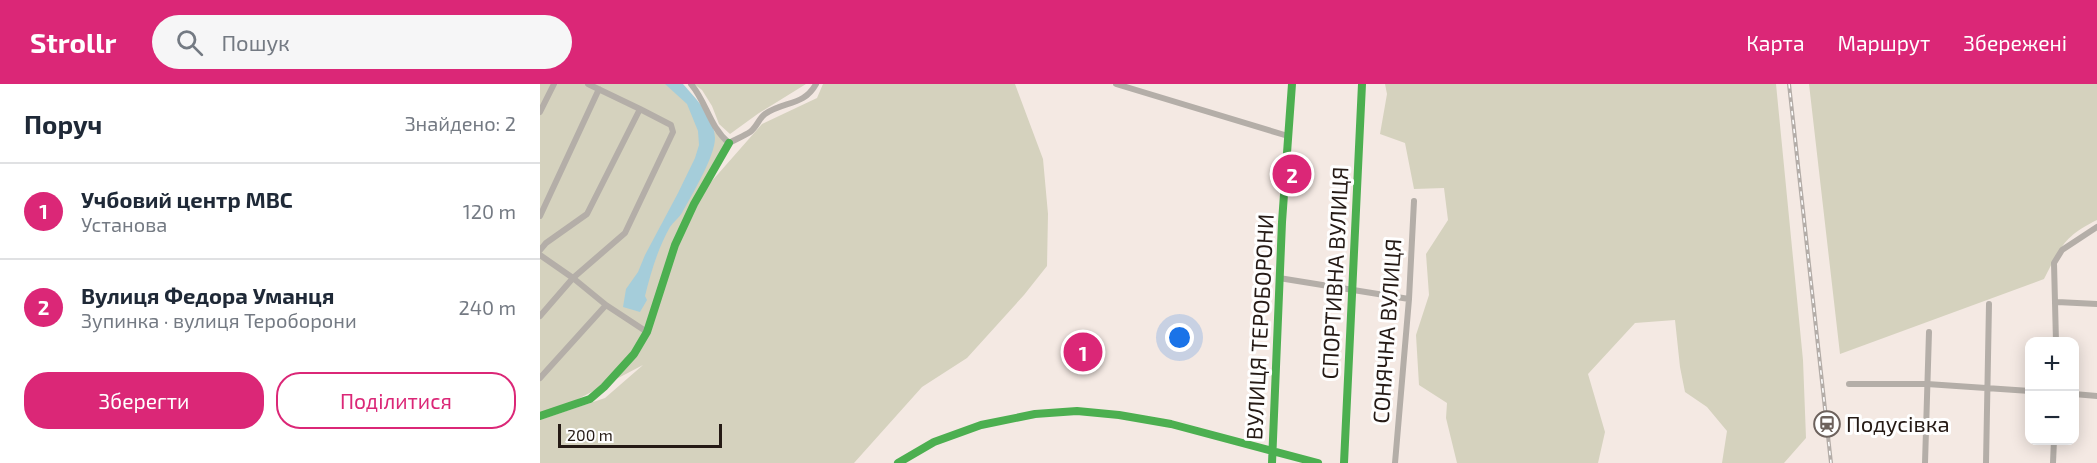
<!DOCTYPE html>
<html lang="uk">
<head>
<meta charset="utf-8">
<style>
	body { margin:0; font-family:"Exo 2",sans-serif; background:#f6f6f7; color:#1f2937 }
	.controls { position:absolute; right:18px; bottom:18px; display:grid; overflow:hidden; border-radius:12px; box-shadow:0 3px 15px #0003 }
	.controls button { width:54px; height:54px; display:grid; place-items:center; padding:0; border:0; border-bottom:2px solid #e0e1e3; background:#fff; color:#1f2937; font:30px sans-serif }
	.scale { position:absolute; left:18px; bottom:15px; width:164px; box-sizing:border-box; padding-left:6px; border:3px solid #251a15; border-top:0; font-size:16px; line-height:21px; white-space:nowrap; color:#251a15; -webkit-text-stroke:4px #fff; paint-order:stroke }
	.you { position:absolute; left:640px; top:254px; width:21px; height:21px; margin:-15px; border:4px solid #fff; border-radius:50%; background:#1a73e8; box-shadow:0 0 0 9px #1a73e833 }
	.badge { display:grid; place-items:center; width:39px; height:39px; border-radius:50%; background:#db2777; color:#fff; font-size:20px; font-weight:700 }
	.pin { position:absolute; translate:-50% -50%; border:3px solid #fff; box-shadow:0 2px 6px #0006 }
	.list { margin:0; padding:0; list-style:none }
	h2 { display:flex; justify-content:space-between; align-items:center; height:78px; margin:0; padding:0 24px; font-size:26px }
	h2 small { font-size:20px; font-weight:400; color:#747a83 }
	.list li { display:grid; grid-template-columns:39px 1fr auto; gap:18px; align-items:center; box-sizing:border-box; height:96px; padding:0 24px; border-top:2px solid #e0e1e3 }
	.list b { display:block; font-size:22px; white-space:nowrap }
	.list p { margin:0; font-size:20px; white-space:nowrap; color:#747a83 }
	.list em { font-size:20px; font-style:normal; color:#747a83 }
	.actions { display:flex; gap:12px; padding:18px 24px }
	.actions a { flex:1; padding:14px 0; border:2px solid #db2777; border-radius:24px; text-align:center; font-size:21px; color:#db2777 }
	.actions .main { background:#db2777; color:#fff }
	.icon { flex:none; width:33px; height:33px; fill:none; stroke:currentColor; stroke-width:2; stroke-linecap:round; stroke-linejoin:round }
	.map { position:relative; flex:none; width:1557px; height:379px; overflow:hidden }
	header { display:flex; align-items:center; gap:36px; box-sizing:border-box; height:84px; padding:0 30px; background:#db2777; color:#fff }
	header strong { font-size:28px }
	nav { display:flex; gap:33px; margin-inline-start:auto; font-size:21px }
	.search { width:420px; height:54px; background:#f6f6f7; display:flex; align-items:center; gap:15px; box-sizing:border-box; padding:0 21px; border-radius:33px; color:#747a83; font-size:22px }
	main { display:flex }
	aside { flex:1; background:#fff }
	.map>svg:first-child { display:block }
	.green { fill:#d5d2be }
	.water { fill:#a5cdda }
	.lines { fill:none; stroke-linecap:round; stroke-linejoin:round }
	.street { stroke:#b4aea8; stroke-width:6 }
	.fast { stroke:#4caf50; stroke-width:8 }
	.rail-casing { stroke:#b4ada8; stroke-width:4 }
	.rail { stroke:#fff; stroke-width:1.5; stroke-dasharray:4.5; stroke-linecap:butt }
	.labels { text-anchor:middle; stroke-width:6; stroke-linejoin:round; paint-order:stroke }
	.street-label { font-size:22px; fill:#251a15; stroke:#fff }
	.poi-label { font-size:22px; fill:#251a15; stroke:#fff; text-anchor:start }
</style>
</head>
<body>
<header>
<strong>Strollr</strong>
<div class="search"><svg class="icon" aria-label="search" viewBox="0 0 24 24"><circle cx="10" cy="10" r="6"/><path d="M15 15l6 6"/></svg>Пошук</div>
<nav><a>Карта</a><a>Маршрут</a><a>Збережені</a></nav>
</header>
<main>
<aside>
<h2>Поруч<small>Знайдено: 2</small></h2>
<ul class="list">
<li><span class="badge">1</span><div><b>Учбовий центр МВС</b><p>Установа</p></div><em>120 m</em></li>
<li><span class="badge">2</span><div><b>Вулиця Федора Уманця</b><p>Зупинка · вулиця Тероборони</p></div><em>240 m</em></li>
</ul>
<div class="actions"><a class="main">Зберегти</a><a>Поділитися</a></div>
</aside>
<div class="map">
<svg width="1557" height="379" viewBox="0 0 1557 379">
	<rect width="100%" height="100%" fill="#f4e9e3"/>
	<path class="green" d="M0,0H128L185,58L171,98L222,40L277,14L283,0H475L503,75L508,130L507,182L484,211L427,274L382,303L314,379H0V336L65,314L103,281L0,335Z
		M154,0H266L219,29L190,50L179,40L172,22L162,6Z
		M845,0H1236L1263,276L1266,354L1244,379H1182L1187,347L1167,323L1145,308L1140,283L1135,236L1095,239L1048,290L1065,348L1058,379H917L906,334L907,319L879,301L876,251L889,211L886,170L908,136L904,104L874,105L865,59L840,50L847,10Z
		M1269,0H1557V136C1524,152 1520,164 1504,195L1300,270Z"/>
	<path class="water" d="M125,0H143C156,15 174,32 175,54C175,73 151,112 142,129C139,134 133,138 130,143C118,164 111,188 105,212L107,216L100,228L83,223L86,205L98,188L105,171L138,109L155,74L159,61L158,47L147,20Z"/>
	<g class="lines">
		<path class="street" d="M151,0C167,19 169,42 189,59C196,55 204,52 210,48C217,43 219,34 225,30C244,17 264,22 276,0
			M576,0L748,52
			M0,28L14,0
			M0,132L59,5
			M0,166L6,159L47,130L100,25L48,0
			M0,171L33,194L66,221L107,248
			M739,194L869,215
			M1517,218L1557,220
			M0,232L33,194L85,149L133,48L131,41L100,25
			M1516,258L1514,179L1522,166L1557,143
			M0,294L66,221
			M1309,300H1387L1490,307
			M1534,310L1557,312
			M855,379L869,215L874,117
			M1385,379L1389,248
			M1446,379L1449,220
			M1513,379L1514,356"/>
		<path class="fast" d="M0,332L50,315L64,303L94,270L107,248L135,161L154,120L189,59
			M358,379L394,358L441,341L495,330L537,327L579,331L631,340L778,379
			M732,379L742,138L752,0
			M804,379L822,0"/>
		<g class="rail-casing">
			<path id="rail" d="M1249,0L1291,379"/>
		</g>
		<use href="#rail" class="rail"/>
	</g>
	<defs>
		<g id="station-ring" transform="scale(1.35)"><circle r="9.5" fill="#fff" stroke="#6d625d" stroke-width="1.5"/><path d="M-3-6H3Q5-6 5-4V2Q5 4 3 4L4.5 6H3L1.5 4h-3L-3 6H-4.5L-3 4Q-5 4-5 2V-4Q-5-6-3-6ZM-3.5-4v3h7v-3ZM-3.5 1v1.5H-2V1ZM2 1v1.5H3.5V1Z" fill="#6d625d"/></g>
	</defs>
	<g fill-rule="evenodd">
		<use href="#station-ring" x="1287" y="340"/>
	</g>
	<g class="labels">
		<g class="street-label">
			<text transform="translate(795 189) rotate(-87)" y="8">СПОРТИВНА ВУЛИЦЯ</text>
			<text transform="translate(720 243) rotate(-87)" y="8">ВУЛИЦЯ ТЕРОБОРОНИ</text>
			<text transform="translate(847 247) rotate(-86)" y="8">СОНЯЧНА ВУЛИЦЯ</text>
		</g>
		<g class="poi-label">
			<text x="1306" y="348">Подусівка</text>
		</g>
	</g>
</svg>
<div class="controls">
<button>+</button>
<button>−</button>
</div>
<div class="scale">200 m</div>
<div class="you"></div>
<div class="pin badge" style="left:543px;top:268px">1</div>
<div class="pin badge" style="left:752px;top:90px">2</div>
</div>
</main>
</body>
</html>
